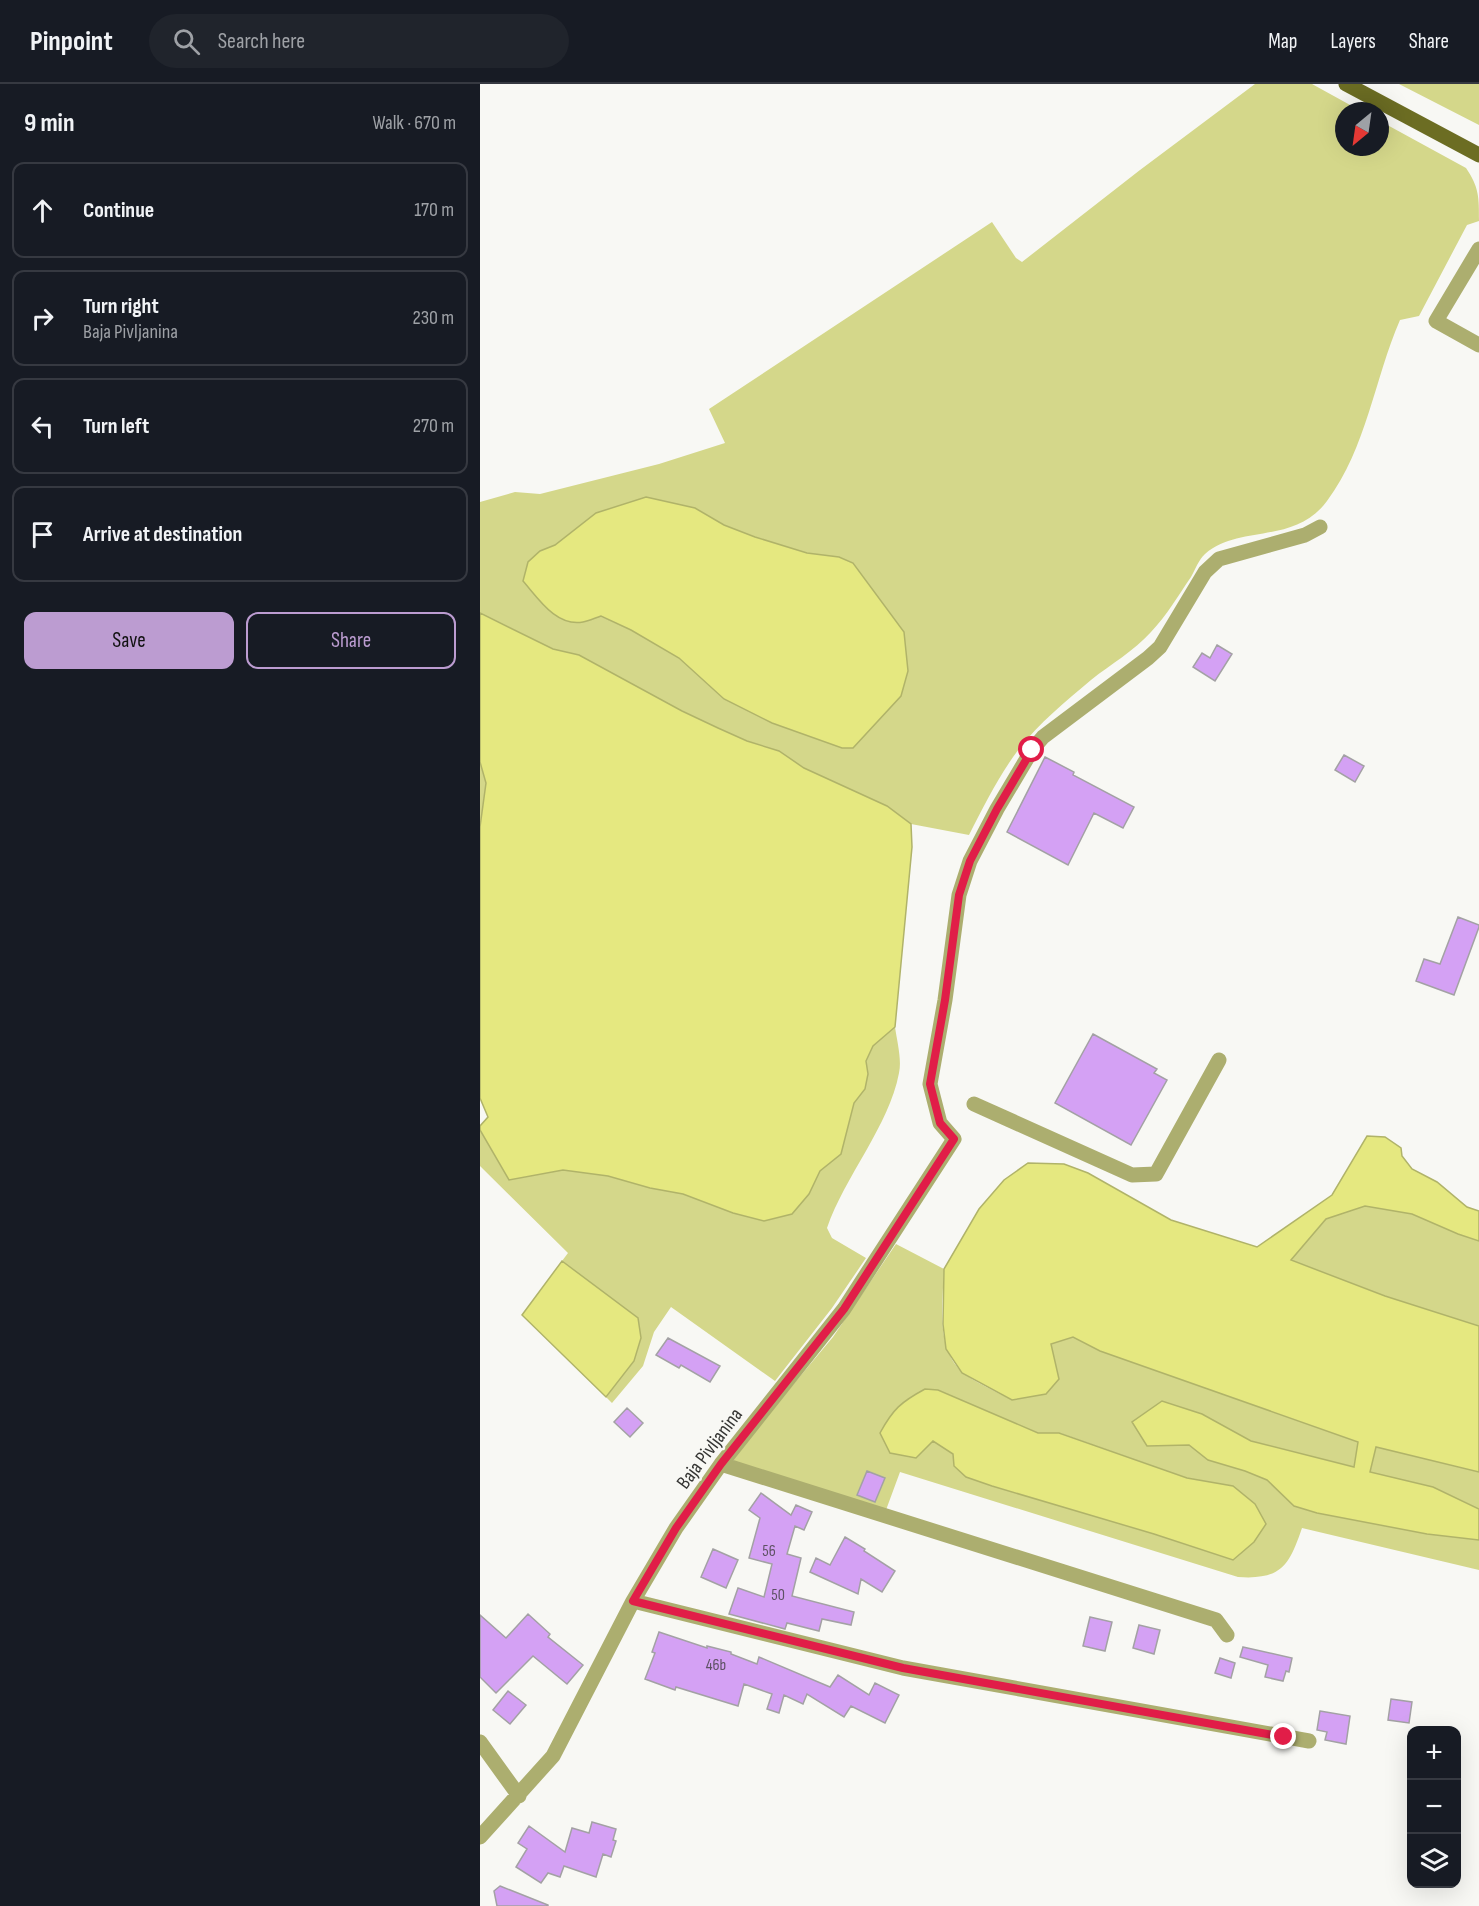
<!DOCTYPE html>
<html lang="en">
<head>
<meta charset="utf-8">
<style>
	body { margin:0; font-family:"Sofia Sans Condensed",sans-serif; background:#20242c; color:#f1f3f6 }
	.controls { position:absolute; right:18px; bottom:18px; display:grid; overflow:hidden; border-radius:12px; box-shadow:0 6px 24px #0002 }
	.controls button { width:54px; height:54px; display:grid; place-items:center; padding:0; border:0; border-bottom:2px solid #363941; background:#171b24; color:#f1f3f6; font:30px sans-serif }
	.compass { position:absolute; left:855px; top:18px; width:54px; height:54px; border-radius:50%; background:#171b24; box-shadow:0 6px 24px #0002; rotate:209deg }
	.stop { position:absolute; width:18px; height:18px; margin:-14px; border:4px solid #e11d48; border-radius:50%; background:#fff }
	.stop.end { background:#e11d48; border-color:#fff; box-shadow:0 2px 6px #0008 }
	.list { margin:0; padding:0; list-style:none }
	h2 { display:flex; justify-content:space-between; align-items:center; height:78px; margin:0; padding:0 24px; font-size:26px }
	h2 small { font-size:20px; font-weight:400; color:#9ea1a6 }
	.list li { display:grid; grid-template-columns:39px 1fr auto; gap:18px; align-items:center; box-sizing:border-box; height:96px; margin:0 12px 12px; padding:0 12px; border:2px solid #363941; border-radius:12px }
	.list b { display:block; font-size:22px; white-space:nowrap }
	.list p { margin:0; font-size:20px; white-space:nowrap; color:#9ea1a6 }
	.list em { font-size:20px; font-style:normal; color:#9ea1a6 }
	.actions { display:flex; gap:12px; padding:18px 24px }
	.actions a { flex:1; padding:14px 0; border:2px solid #bc9cd1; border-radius:12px; text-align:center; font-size:21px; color:#bc9cd1 }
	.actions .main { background:#bc9cd1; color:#111 }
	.icon { flex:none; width:33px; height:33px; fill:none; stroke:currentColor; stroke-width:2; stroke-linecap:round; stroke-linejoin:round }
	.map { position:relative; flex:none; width:999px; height:1822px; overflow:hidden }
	header { display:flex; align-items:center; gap:36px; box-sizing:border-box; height:84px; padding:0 30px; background:#171b24; border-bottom:2px solid #363941 }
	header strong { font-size:28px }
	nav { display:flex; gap:33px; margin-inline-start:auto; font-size:21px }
	.search { width:420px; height:54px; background:#20242c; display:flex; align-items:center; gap:15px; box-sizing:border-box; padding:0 21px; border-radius:33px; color:#9ea1a6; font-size:22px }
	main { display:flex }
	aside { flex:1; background:#171b24 }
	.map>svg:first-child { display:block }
	.green { fill:#d4d78a; fill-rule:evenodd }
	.water { fill:#e5e880; stroke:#b0b369; stroke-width:1.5 }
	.building { fill:#d4a1f4; stroke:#a3a1a4; stroke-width:1.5 }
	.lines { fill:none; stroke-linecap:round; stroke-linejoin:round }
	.minor { stroke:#acae6f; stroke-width:15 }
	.major { stroke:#6c6d23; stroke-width:15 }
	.route { stroke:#e11d48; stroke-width:8 }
	.labels { text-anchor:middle; stroke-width:5; stroke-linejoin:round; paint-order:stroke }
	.number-label { font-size:16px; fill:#5e5164 }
	.street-label { font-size:20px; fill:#363634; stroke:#f8f8f4 }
</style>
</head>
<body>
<header>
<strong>Pinpoint</strong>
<div class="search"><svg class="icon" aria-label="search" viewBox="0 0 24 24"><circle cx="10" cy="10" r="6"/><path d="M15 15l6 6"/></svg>Search here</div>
<nav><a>Map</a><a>Layers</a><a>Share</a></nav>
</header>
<main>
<aside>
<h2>9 min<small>Walk · 670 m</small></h2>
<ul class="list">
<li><svg class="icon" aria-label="ahead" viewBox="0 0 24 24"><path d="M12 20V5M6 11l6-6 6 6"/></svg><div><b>Continue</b></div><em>170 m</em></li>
<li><svg class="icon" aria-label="right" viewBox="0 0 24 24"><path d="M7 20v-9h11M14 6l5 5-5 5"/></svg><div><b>Turn right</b><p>Baja Pivljanina</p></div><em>230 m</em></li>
<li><svg class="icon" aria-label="left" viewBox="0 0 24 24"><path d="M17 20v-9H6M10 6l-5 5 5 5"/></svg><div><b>Turn left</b></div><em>270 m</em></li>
<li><svg class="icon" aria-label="arrive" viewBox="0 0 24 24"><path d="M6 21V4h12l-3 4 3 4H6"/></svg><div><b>Arrive at destination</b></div></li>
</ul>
<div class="actions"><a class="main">Save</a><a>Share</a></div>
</aside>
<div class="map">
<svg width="999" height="1822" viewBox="0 0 999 1822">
	<rect width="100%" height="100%" fill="#f8f8f4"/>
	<path class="green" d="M775,0H832L881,27H864V63H900V37L986,84C999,103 999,113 999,137L987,141L939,232L920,236C894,296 887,363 847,417C815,461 760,440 725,470C719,475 715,486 711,493C698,512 687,531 671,548C654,567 631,580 611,596C586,617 559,639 539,665C519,691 504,722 489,751L431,740L407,722L324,684L299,667L267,657L238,644L202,627L99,571L73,565L0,529V418L35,408L60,410L179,380L245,359L229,325L512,138L536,174L542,178L660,86ZM215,424L244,441L275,453L327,469L359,473L373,479L424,548L362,664L292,639L244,615L199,574L151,546L120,532L102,538L60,467L75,461Z
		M919,0H999V41Z
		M0,678L6,699L0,743Z
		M415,943C417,957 422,976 419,989C409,1042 365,1092 347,1144L352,1154L386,1174L352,1224L295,1297L191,1223L174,1248L163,1282L132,1319L126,1313L154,1277L161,1254L158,1234L82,1177L88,1169L0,1082V1046L29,1096L83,1086L128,1092L170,1104L203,1110L253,1129L284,1137L312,1130L329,1110L340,1087L361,1070L374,1019L385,1004L388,990L386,977L393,962Z
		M885,1121L932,1130L978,1150L999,1157V1242L905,1212L811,1176L846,1135Z
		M416,1160L464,1185C463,1218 455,1263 482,1288C492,1297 519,1309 532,1316L579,1295L571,1260L593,1253L620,1267L878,1358L874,1383L771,1357L722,1330L668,1362L709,1361L728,1376L765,1387L787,1396L814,1422L837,1429L947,1450L999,1456V1486L822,1444C809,1482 801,1496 758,1493L420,1388L406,1426L254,1377V1371L353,1253ZM458,1306L558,1349H580L707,1394L753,1402V1476L674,1450L512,1402L487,1393L474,1382L473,1370L453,1357Z
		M896,1363L999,1388V1425L953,1403L890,1389Z"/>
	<path class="water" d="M166,413L215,424L244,441L275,453L327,469L359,473L373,479L424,548L428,587L421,612L373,664H362L292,639L244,615L199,574L151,546L121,532C115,534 108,537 103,538C76,543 58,514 43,497L48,478L60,467L75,461L116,429Z
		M0,529L73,565L99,571L202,627L238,644L267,657L299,667L324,684L407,722L431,740L432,763L415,943L393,962L386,977L388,990L385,1005L374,1019L361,1070L340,1087L329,1110L312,1130L284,1137L253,1129L203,1110L170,1104L128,1092L83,1086L29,1096L0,1046V1042L8,1033L0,1014V743L6,699L0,678Z
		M887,1052L905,1053L921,1064L922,1072L932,1085L957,1098L987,1123L999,1127V1157L978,1150L932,1130L885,1122L846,1135L811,1176L905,1212L999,1242V1388L896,1363L890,1388L953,1403L999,1425V1456L947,1450L837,1429L814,1422L787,1396L765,1387L728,1376L709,1361L667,1362L652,1338L682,1317L722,1330L771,1357L874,1383L878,1358L620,1267L593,1253L571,1260L579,1295L566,1310L532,1316L482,1289L466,1265L463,1240L464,1185L499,1125L524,1096L548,1079L584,1080L608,1089L691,1136L777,1163L852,1111Z
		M82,1177L158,1234L161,1254L154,1277L126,1313L42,1231Z
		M445,1305L458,1306L558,1349H579L707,1394L753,1402L775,1420L786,1440L774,1458L753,1476L674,1450L512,1402L486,1393L474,1382L473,1370L453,1357L436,1374L410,1369L400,1349C413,1325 421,1318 445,1305Z"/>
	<path class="building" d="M737,561L752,570L735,597L713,583L722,569L730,574Z
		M864,671L884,682L875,698L855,686Z
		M565,673L594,688L593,691L654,723L643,744L614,729L588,781L527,748Z
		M978,833L999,841V843L974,911L936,897L944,875L960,880Z
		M613,950L677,985L674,989L687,996L651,1061L575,1019Z
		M188,1254L240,1282L230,1298L201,1281L199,1284L176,1271Z
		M147,1324L163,1339L150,1353L134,1338Z
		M387,1387L405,1394L395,1418L377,1411Z
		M281,1409L311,1431L316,1421L332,1428L324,1446L315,1442L307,1470L321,1474L312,1512L374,1528L371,1541L342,1535L339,1547L307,1539L305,1545L249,1530L258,1504L284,1513L292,1480L269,1474L280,1434L269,1426Z
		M365,1453L385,1465L384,1467L415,1487L402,1508L381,1495L378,1510L330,1488L336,1474L350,1481Z
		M233,1465L258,1476L246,1504L221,1493Z
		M48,1530L70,1550L68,1553L103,1581L87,1600L53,1572L16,1609L0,1593V1531L26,1554Z
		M610,1533L632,1538L625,1567L603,1562Z
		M659,1541L680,1546L674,1570L653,1564Z
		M179,1548L227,1564V1562L251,1568V1570L277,1580L279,1573L350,1603L358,1591L389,1611L395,1599L419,1611L405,1639L371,1622L364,1633L327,1610L323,1620L304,1611L299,1629L287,1625L292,1610L264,1600L258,1622L196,1603L195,1606L165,1595L175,1569L172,1568Z
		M763,1563L812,1574L809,1588L806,1587L803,1597L785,1593L788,1581L760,1573Z
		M740,1574L755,1579L751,1594L735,1589Z
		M28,1607L46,1621L30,1640L13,1626Z
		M911,1615L932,1618L929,1639L908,1636Z
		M840,1627L870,1632L866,1660L845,1656L847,1648L837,1646Z
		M112,1738L136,1745L133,1756L136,1757L131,1773L123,1770L116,1793L84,1782L80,1793L68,1789L61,1799L36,1783L47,1765L38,1759L49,1742L85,1768L92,1744L109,1749Z
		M20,1802L68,1821V1822H17L14,1807Z"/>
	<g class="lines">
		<path class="minor" d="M999,165L956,237L999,261
			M494,1020L652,1091L676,1090L739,976
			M241,1380L736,1536L747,1551
			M153,1517L423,1584L829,1657
			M0,1658L39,1712
			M0,1753L73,1672L153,1517L196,1444L241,1380L364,1225L474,1055L460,1039L450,1000L465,916L479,811L490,777L517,725L552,666L563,653L668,574L680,563L725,488L739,475L825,451L840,443"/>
		<path class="major" d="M866,0L999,71"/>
	</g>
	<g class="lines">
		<path class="route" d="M552,666L517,725L490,777L479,811L465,916L450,1000L460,1039L474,1055L364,1225L241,1380L196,1444L153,1517L423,1584L804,1653"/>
	</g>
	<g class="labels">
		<g class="number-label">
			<text x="289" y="1472">56</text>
			<text x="298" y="1516">50</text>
			<text x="236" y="1586">46b</text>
		</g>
		<g class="street-label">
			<text transform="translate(229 1364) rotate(-53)" y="7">Baja Pivljanina</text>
		</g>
	</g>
</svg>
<div class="controls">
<button>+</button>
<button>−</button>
<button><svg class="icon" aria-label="layers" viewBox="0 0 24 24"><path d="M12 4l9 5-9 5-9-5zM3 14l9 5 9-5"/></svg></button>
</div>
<svg class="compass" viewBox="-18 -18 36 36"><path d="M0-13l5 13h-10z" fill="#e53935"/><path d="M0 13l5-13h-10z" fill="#9ea1a6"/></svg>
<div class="stop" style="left:552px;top:666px"></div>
<div class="stop end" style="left:804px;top:1653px"></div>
</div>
</main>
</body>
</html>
